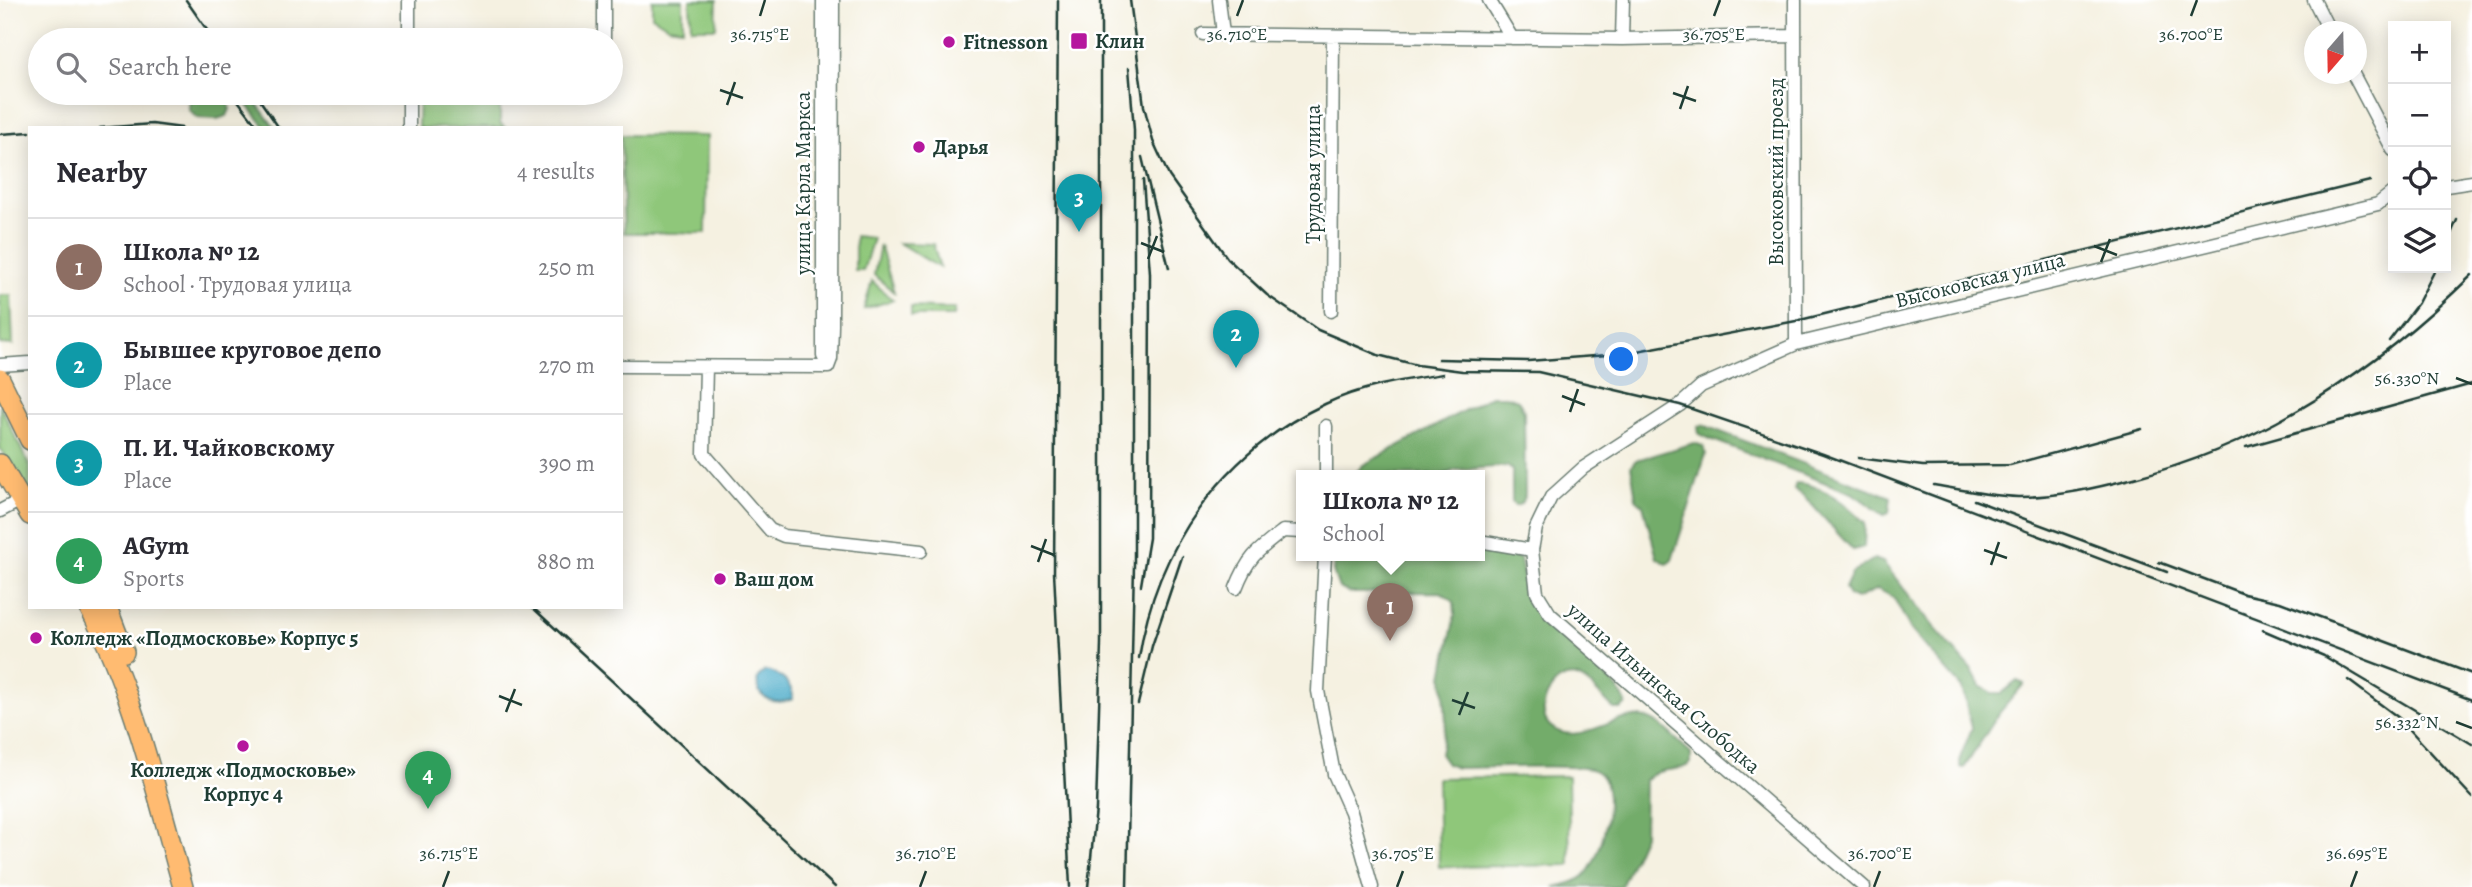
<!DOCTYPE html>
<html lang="en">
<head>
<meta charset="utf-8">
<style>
	body { margin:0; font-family:Alegreya,serif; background:#f2f2f3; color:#2b2b33 }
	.controls { position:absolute; right:21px; top:21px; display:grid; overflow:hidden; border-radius:0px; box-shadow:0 4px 18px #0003 }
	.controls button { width:63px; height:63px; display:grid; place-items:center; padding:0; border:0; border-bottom:2px solid #e1e1e2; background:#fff; color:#2b2b33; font:35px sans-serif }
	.compass { position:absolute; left:2304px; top:21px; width:63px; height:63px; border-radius:50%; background:#fff; box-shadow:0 4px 18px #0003; rotate:200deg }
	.you { position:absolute; left:1622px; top:360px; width:24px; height:24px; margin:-18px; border:5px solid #fff; border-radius:50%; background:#1a73e8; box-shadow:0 0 0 10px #1a73e833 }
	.badge { display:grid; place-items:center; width:46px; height:46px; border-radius:50%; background:#b5179e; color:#fff; font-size:23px; font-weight:700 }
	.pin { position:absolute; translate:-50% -58px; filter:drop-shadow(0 2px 4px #0008) }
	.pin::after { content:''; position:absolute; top:37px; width:24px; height:21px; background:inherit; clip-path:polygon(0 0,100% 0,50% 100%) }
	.popup { position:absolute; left:1296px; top:470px; width:189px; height:91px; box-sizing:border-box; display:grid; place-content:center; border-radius:0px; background:#fff; filter:drop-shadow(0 2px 5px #0005); font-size:23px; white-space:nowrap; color:#7c7c81 }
	.popup b { font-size:26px; color:#2b2b33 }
	.popup::after { content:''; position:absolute; left:50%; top:100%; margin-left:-14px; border:14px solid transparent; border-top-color:#fff }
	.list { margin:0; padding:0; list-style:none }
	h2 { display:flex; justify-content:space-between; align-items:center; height:91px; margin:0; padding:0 28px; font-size:30px }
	h2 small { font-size:23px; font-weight:400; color:#7c7c81 }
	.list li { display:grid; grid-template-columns:46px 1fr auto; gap:21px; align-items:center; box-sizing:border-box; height:98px; padding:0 28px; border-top:2px solid #e1e1e2 }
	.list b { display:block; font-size:26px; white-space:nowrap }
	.list p { margin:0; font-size:23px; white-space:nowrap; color:#7c7c81 }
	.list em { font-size:23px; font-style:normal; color:#7c7c81 }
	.icon { flex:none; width:38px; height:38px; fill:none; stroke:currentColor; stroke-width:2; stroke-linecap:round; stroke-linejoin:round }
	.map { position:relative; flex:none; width:2472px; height:887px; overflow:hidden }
	.search { position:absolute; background:#fff; box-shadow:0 4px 18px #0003; left:28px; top:28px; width:595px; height:77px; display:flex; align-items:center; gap:18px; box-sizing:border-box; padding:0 24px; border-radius:38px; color:#7c7c81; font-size:26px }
	.panel { position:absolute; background:#fff; box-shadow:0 4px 18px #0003; left:28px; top:126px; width:595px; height:483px; border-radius:0px }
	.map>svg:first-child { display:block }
	.green { fill:#8fc77a; stroke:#578257; stroke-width:2 }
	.forest { fill:#73ac6a; stroke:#49744f; stroke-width:2 }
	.water { fill:#49aac8; stroke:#34747e; stroke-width:2 }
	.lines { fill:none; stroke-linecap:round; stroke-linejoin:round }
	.minor-casing { stroke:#6a7c71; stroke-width:15 }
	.highway-casing { stroke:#6a7c71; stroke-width:22 }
	.minor { stroke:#fff; stroke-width:12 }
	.highway { stroke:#ffbb71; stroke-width:19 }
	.rail { stroke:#1f3d34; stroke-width:2.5 }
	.ticks { fill:none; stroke:#1f3d34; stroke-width:2.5 }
	.poi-dot { fill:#b5179e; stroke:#fff; stroke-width:2.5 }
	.labels { text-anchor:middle; stroke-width:5; stroke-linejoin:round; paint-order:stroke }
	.poi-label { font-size:21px; font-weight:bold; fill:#1f3d34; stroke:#fff; text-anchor:start }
	.street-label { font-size:21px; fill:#1f3d34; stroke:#fff }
	.ticks-label { font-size:18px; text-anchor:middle; fill:#1f3d34; stroke:#fff; stroke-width:5; stroke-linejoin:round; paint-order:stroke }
</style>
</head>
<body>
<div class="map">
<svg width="2472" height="887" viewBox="0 0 2472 887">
	<rect width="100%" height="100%" fill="#fff"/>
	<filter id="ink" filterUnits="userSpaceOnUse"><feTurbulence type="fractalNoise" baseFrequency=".0143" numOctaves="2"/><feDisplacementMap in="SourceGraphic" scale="14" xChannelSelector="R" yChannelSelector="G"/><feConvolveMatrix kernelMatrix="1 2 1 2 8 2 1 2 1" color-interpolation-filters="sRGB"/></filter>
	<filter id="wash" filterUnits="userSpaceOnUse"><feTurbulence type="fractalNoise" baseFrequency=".00686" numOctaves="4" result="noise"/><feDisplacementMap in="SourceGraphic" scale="28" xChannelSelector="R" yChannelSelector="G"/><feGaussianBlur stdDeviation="1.57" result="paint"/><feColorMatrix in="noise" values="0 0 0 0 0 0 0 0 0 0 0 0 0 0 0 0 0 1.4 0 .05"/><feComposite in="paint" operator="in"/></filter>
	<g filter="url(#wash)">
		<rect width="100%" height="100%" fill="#f5f1e1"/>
		<path class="green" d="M652,0H683V28L668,26L652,16Z
			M690,0H717L716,28H691Z
			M419,93H500V123L505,128H418Z
			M621,135L707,136L706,233H624Z
			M855,236L873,238L863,271H855Z
			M899,243L933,244L940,268Z
			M880,245L894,292L874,275Z
			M872,281L893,300L864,309Z
			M0,295H11L13,345L0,344Z
			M911,307L955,309L954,316H911Z
			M0,405L30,467V500L0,448Z
			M1568,776L1570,865L1439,867L1437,778Z"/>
		<path class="forest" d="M190,93H228L230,109L227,116L217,119L197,118L189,110Z
			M238,93H249L275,128H266Z
			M1491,396H1507L1518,400L1524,411L1525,494L1521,504L1515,506L1512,502V470L1507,466L1456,470L1442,475H1354L1363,465Z
			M1703,425L1891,497L1889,513L1884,515L1852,493L1713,440L1699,434L1698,427Z
			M1694,443L1703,446L1706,454L1672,560L1667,564L1657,558L1643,505L1636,499L1631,466L1636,460Z
			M1796,483C1822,484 1848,505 1865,523L1864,547L1853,550L1804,496L1794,489Z
			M1479,550L1520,558C1524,576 1524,594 1535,610C1555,637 1619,678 1626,704L1621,709H1614C1602,699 1591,682 1577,677C1554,670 1533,710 1550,726C1579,751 1618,707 1649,719C1664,725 1678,742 1691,753V763C1678,774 1662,764 1645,780L1644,835L1621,887H1554C1564,885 1577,882 1584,876C1602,858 1621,786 1596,771C1581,763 1481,768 1456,768L1447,764L1440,754L1446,722L1443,676L1455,614L1454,602L1441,592L1350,593L1339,588L1333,572L1335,555H1479Z
			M1874,559L1883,562L1934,627L1971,669L1980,686L1992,693H2002L2017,681L2024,684L2000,712L1964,768L1960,767V758L1972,728L1962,688L1911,630L1894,598L1878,589L1856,599L1849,596L1845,588L1852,573Z"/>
		<path class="water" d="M765,671C779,672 794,685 793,699C775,706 754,699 758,677Z"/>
	</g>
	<g filter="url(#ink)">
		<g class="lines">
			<g class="minor-casing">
				<path id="minor" d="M823,0V356L828,365
					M1219,0L1223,34
					M1489,0L1512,38
					M1795,0L1796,344
					M2314,0L2330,32
					M1203,34L1622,39L1795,36
					M1622,39L1623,0
					M409,40V0
					M604,40V0
					M2353,74L2393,150
					M409,128V93
					M2446,186L2472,182
					M1331,311L1333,37
					M0,365L30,363
					M621,366L828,367L831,359L832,325L833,0
					M706,367L704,454L770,530L784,536L921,551
					M1326,426V475
					M0,511L21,500
					M1479,541L1532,550
					M1325,555L1318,691L1334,774L1351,812L1372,887
					M1236,588C1248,557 1257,551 1283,531L1301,532
					M1864,887L1550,614L1537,593L1532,550L1536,528L1551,497L1583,468L1680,405L1701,386L1796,344L2378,204L2393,192"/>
			</g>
			<g class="highway-casing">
				<path id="highway" d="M0,379L30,440
					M0,464L30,515
					M89,607C135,695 156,792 183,887
					M107,607L124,652"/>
			</g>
			<use href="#minor" class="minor"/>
			<use href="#highway" class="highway"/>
			<path class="rail" d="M186,0L214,40
				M1058,0L1054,572L1070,887
				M1130,0L1144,106L1153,141L1169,176L1228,259L1267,295L1318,330L1378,355L1417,365L1462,371L1538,372L1680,405L1823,454L2472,700
				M255,93L279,128
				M236,98L259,128
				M100,128L152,124L182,128
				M0,134L30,132
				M1142,157L1169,268
				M2446,245L2457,220
				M2389,341L2418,303L2436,268
				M1438,359L1528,361L1621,354L1796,321L2370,181
				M2246,447L2472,384
				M1858,458L1923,466L2010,465L2142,429
				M1934,485C1962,490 1990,496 2018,497C2058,497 2096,488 2134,478C2266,444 2375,370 2472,275
				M1974,500L2167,572
				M2159,562L2244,594L2280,602L2472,674
				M1141,585L1149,538L1150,273L1143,180
				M532,607L835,887
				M2263,630L2324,656L2472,744
				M1139,658C1156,547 1223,452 1325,404C1362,386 1404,380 1443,374
				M2348,680L2399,718L2472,797
				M1138,704L1152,646L1182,557
				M1088,887L1096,809L1101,643V0
				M1127,887L1134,564V130L1129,68"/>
		</g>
	</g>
	<path class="ticks" d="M760,16L765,0M1237,16L1243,0M1714,16L1720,0M2191,16L2197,0M720,90L743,98M1673,93L1696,101M727,105L735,82M1680,109L1688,86M1141,243L1164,252M2094,246L2117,255M1148,259L1157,236M2101,262L2110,239M2456,378L2472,384M1562,396L1585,405M1570,412L1578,389M1031,546L1054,555M1984,550L2007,558M1038,562L1046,539M1991,565L1999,542M499,696L522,705M1452,700L1475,708M506,712L515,689M1459,715L1468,692M2456,722L2472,728M443,887L449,871M920,887L926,871M1397,887L1403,871M1874,887L1880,871M2351,887L2357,871"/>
	<g class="poi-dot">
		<rect x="1070" y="32" width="18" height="18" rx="3.5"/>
		<circle cx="949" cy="42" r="7"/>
		<circle cx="919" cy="147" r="7"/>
		<circle cx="720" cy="579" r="7"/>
		<circle cx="36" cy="638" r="7"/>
		<circle cx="243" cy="746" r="7"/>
	</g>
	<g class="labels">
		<g class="poi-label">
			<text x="1095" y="48">Клин</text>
			<text x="963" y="49">Fitnesson</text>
			<text x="933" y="154">Дарья</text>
			<text x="734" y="586">Ваш дом</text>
			<text x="50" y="645">Колледж «Подмосковье» Корпус 5</text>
			<text x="243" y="777" text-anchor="middle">Колледж «Подмосковье»<tspan x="243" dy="24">Корпус 4</tspan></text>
		</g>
		<g class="street-label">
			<text transform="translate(1776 172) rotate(-90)" y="7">Высоковский проезд</text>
			<text transform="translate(1313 174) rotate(-90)" y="7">Трудовая улица</text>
			<text transform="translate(803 183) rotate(-90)" y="7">улица Карла Маркса</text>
			<text transform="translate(1980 280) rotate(-14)" y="7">Высоковская улица</text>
			<text transform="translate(1664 688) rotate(41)" y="7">улица Ильинская Слободка</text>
		</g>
	</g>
	<g class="ticks-label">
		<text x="760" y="40">36.715°E</text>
		<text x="1237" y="40">36.710°E</text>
		<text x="1714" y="40">36.705°E</text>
		<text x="2191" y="40">36.700°E</text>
		<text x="2407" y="384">56.330°N</text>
		<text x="2407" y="728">56.332°N</text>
		<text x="449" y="859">36.715°E</text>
		<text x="926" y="859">36.710°E</text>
		<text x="1403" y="859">36.705°E</text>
		<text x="1880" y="859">36.700°E</text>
		<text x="2357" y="859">36.695°E</text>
	</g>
</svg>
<div class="controls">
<button>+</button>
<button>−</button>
<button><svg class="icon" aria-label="locate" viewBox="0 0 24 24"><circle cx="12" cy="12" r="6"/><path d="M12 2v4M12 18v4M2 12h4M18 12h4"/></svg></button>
<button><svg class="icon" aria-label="layers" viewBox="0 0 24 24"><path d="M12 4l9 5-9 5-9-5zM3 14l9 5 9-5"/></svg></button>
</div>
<svg class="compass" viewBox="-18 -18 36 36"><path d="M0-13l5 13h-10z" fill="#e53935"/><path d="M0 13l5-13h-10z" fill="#7c7c81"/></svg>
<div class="you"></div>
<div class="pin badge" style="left:1390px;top:641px;background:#8d6e63">1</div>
<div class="popup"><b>Школа № 12</b>School</div>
<div class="pin badge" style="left:1236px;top:368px;background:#0f9aa8">2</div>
<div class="pin badge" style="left:1079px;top:232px;background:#0f9aa8">3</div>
<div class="pin badge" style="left:428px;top:809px;background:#2e9e5b">4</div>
<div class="search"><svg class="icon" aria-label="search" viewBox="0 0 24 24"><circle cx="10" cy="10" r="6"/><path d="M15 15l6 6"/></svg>Search here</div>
<section class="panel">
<h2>Nearby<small>4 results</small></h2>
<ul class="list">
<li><span class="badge" style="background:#8d6e63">1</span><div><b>Школа № 12</b><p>School · Трудовая улица</p></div><em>250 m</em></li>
<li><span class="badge" style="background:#0f9aa8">2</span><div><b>Бывшее круговое депо</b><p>Place</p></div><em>270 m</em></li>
<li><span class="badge" style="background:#0f9aa8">3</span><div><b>П. И. Чайковскому</b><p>Place</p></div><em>390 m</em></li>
<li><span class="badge" style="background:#2e9e5b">4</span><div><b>AGym</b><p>Sports</p></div><em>880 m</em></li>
</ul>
</section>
</div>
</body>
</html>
